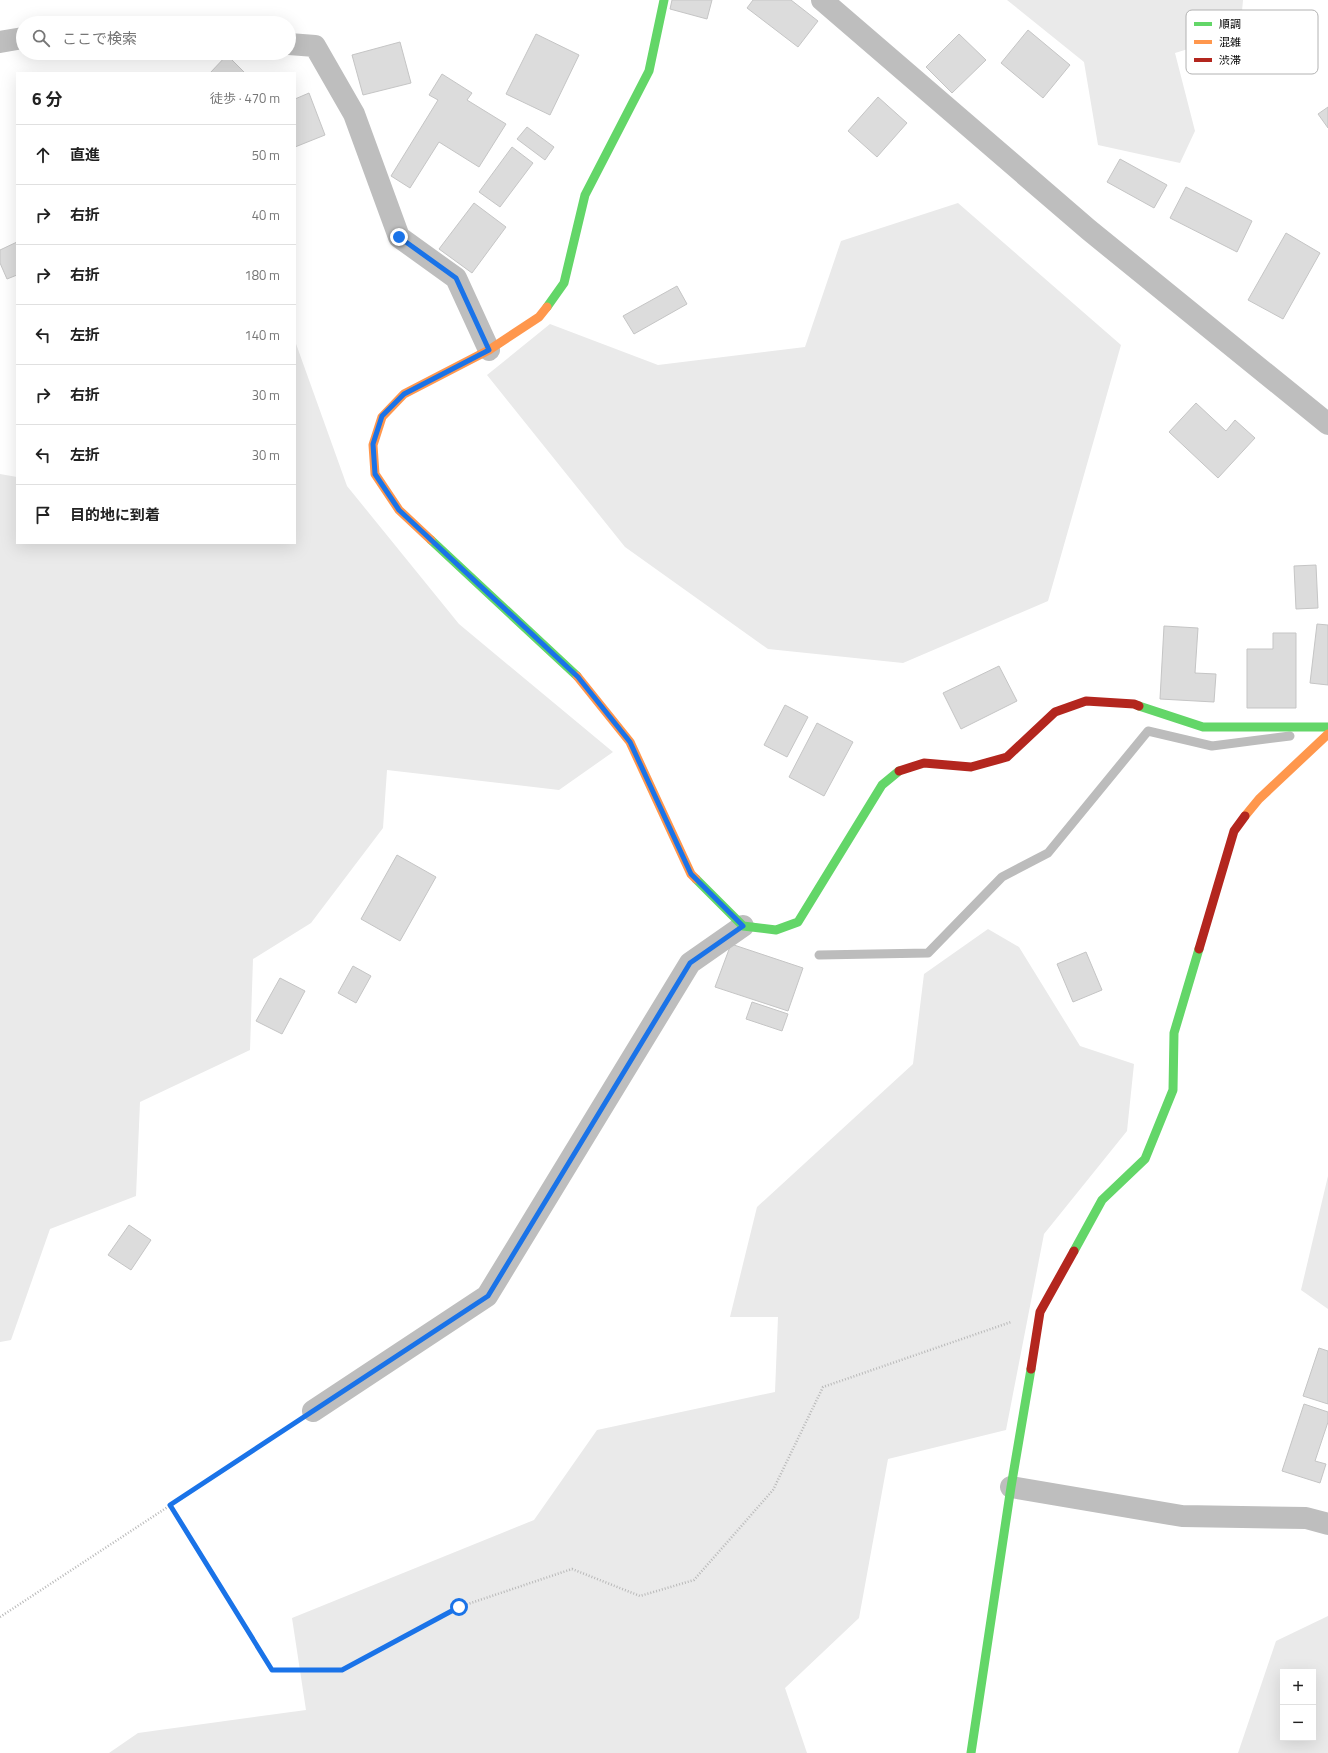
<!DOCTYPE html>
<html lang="ja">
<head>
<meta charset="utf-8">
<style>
	body { margin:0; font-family:"Titillium Web","Noto Sans JP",sans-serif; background:#f2f2f2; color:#222 }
	.controls { position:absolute; right:12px; bottom:12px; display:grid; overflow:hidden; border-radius:0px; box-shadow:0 4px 16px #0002 }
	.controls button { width:36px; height:36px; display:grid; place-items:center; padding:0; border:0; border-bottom:1px solid #e0e0e0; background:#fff; color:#222; font:20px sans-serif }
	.stop { position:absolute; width:12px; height:12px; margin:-9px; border:3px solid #1a73e8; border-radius:50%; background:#fff }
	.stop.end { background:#1a73e8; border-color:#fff; box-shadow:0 1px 4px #0008 }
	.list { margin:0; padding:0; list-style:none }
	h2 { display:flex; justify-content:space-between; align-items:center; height:52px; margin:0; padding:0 16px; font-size:17px }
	h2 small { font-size:13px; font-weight:400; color:#767676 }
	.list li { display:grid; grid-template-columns:26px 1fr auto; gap:12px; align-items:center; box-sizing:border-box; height:60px; padding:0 16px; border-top:1px solid #e0e0e0 }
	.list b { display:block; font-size:15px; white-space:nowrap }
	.list em { font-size:13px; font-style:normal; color:#767676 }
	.icon { flex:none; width:22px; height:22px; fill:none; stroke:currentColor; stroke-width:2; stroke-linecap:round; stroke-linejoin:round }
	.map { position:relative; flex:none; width:1328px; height:1753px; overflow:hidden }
	.search { position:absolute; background:#fff; box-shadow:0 4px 16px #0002; left:16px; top:16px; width:280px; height:44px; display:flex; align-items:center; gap:10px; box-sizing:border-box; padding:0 14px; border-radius:22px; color:#767676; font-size:15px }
	.panel { position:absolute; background:#fff; box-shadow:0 4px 16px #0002; left:16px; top:72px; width:280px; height:472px; border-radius:0px }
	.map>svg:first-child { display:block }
	.green { fill:#eaeaea; fill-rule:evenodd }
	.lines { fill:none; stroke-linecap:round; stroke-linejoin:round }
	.stream { stroke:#bcbcbc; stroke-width:9 }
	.building { fill:#dcdcdc; stroke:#c5c5c5 }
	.path { stroke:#b8b8b8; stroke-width:2.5; stroke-dasharray:1 2; stroke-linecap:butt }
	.street { stroke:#bebebe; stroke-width:22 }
	.fast { stroke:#63d668; stroke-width:9 }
	.slow { stroke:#ff974d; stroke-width:9 }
	.jam { stroke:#b3261e; stroke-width:9 }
	.route { stroke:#1a73e8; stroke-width:5 }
	.key { fill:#fff; stroke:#b2b2b2; stroke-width:1 }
	.key-label { font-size:11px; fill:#000 }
</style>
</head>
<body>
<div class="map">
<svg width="1328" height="1753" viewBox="0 0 1328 1753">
	<rect width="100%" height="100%" fill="#fff"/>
	<path class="green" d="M1007,0H1243L1240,33L1175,53L1195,131L1180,163L1098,145L1084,62Z
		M958,203L1121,345L1048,601L903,663L768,649L625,547L487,375L550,324L658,365L805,347L841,241Z
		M295,341L347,486L459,624L613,752L559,790L387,770L383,828L311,923L253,959L250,1050L140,1102L136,1196L50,1229L11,1340L0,1342V474L17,477V543H295Z
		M988,929L1019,947L1080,1046L1134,1064L1127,1131L1044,1234L1006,1430L888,1459L859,1618L785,1688L807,1753H109L138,1733L306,1710L292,1618L534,1520L597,1430L775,1392L778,1317H730L757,1207L913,1064L924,974Z
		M1328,1176V1309L1301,1290Z
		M1328,1616V1753H1238L1276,1641ZM1283,1672H1313V1738H1283Z"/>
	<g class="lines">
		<path class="stream" d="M819,955L928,953L1002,877L1048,853L1148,731L1212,746L1290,736"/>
	</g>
	<path class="building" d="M672,0H712L707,19L670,9Z
		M753,0H791L818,21L798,47L747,8Z
		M1028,30L1070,65L1043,98L1001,63Z
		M536,34L579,55L550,115L506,94Z
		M959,34L986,60L952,93L926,67Z
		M400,42L411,83L363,95L352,55Z
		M227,55L244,72L243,73H210Z
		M442,74L472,93L467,100L506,124L479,167L439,142L410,188L391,176L438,100L429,95Z
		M309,93L325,135L295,147V99Z
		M878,97L907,123L877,157L848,131Z
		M1328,107V128L1318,114Z
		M527,127L554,147L545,160L517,139Z
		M512,147L533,163L500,207L479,192Z
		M1120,159L1167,185L1154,208L1107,182Z
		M1186,187L1252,221L1237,252L1170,218Z
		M474,203L506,227L472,273L439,249Z
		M1286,233L1320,253L1283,319L1248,300Z
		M17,242V275L7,279L0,263V250Z
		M677,286L687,304L634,334L623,316Z
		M1196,403L1226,431L1235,420L1255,438L1218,478L1169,432Z
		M1316,565L1318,608L1296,609L1294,566Z
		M1317,624L1328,625V685L1310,683Z
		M1164,626L1198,628L1195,673L1216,674L1214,702L1160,699Z
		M1273,633H1296V708H1247V649H1273Z
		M999,666L1017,701L961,729L943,693Z
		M785,705L808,717L787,757L764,745Z
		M817,723L853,742L824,796L789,777Z
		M397,855L436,877L400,941L361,919Z
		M731,944L803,968L788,1011L715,987Z
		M1086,952L1102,990L1073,1002L1057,964Z
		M353,966L371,976L356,1003L338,993Z
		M280,978L305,991L282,1034L256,1021Z
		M752,1002L788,1014L782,1031L746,1019Z
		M129,1225L151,1240L131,1270L108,1255Z
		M1319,1348L1328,1351V1404L1303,1396Z
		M1304,1404L1328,1412V1422L1315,1461L1326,1464L1320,1483L1282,1471Z"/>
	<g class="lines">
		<path class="path" d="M170,1505L272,1670H342L459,1607L572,1569L640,1596L694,1580L773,1490L823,1387L1011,1322
			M0,1617L291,1426"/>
		<path class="street" d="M822,0L1089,230L1328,424
			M0,42L23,38
			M289,44L315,46L354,114L399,237L456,278L489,350
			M313,1411L487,1296L690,963L743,926
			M1011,1487L1182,1516L1306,1518L1328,1524"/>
		<path class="fast" d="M547,307L564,283L585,195L649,71L664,0
			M431,540L577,676
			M1139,706L1203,727H1328
			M696,879L743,926L776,930L798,922L882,785L899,771
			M1074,1251L1102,1200L1145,1159L1173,1090L1174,1033L1199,949
			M971,1753L1011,1487L1031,1369"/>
		<path class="slow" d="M431,540L399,510L375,474L373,445L382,417L404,394L489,350L539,317L547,307
			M577,676L630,742L691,874L696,879
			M1245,816L1259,799L1328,734"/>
		<path class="jam" d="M899,771L924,763L971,767L1007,757L1055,712L1086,701L1134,704L1139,706
			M1199,949L1234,831L1245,816
			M1031,1369L1040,1312L1074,1251"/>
	</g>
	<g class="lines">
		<path class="route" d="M399,237L456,278L489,350L404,394L382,416L373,444L375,474L399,510L578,677L630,742L691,874L743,926L690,963L488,1296L170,1505L272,1670H342L459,1607"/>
	</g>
	<rect x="1186" y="10" width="132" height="64" rx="6" class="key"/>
	<rect x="1194" y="22" width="18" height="4" fill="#63d668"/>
	<rect x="1194" y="40" width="18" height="4" fill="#ff974d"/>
	<rect x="1194" y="58" width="18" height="4" fill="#b3261e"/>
	<g class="key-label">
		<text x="1219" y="28">順調</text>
		<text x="1219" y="46">混雑</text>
		<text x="1219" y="64">渋滞</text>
	</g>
</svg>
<div class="controls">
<button>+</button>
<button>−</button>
</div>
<div class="stop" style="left:459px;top:1607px"></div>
<div class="stop end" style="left:399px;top:237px"></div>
<div class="search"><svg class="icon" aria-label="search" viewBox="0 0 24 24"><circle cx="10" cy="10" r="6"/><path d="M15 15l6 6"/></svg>ここで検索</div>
<section class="panel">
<h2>6 分<small>徒歩 · 470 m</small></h2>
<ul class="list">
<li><svg class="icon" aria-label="ahead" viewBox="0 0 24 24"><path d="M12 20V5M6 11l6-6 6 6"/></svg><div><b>直進</b></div><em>50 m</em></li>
<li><svg class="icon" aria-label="right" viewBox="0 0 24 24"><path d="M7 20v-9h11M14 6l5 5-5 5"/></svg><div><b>右折</b></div><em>40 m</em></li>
<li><svg class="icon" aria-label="right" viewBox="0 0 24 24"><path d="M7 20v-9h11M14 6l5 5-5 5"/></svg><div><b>右折</b></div><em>180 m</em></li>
<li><svg class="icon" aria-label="left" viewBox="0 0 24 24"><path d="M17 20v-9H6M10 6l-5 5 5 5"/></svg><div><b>左折</b></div><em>140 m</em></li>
<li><svg class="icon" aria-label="right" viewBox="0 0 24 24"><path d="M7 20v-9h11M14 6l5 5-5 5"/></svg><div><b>右折</b></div><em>30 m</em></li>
<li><svg class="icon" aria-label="left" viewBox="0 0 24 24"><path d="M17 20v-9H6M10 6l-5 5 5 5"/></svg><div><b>左折</b></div><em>30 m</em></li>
<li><svg class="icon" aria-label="arrive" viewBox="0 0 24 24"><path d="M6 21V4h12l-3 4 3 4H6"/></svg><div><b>目的地に到着</b></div></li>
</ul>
</section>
</div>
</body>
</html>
